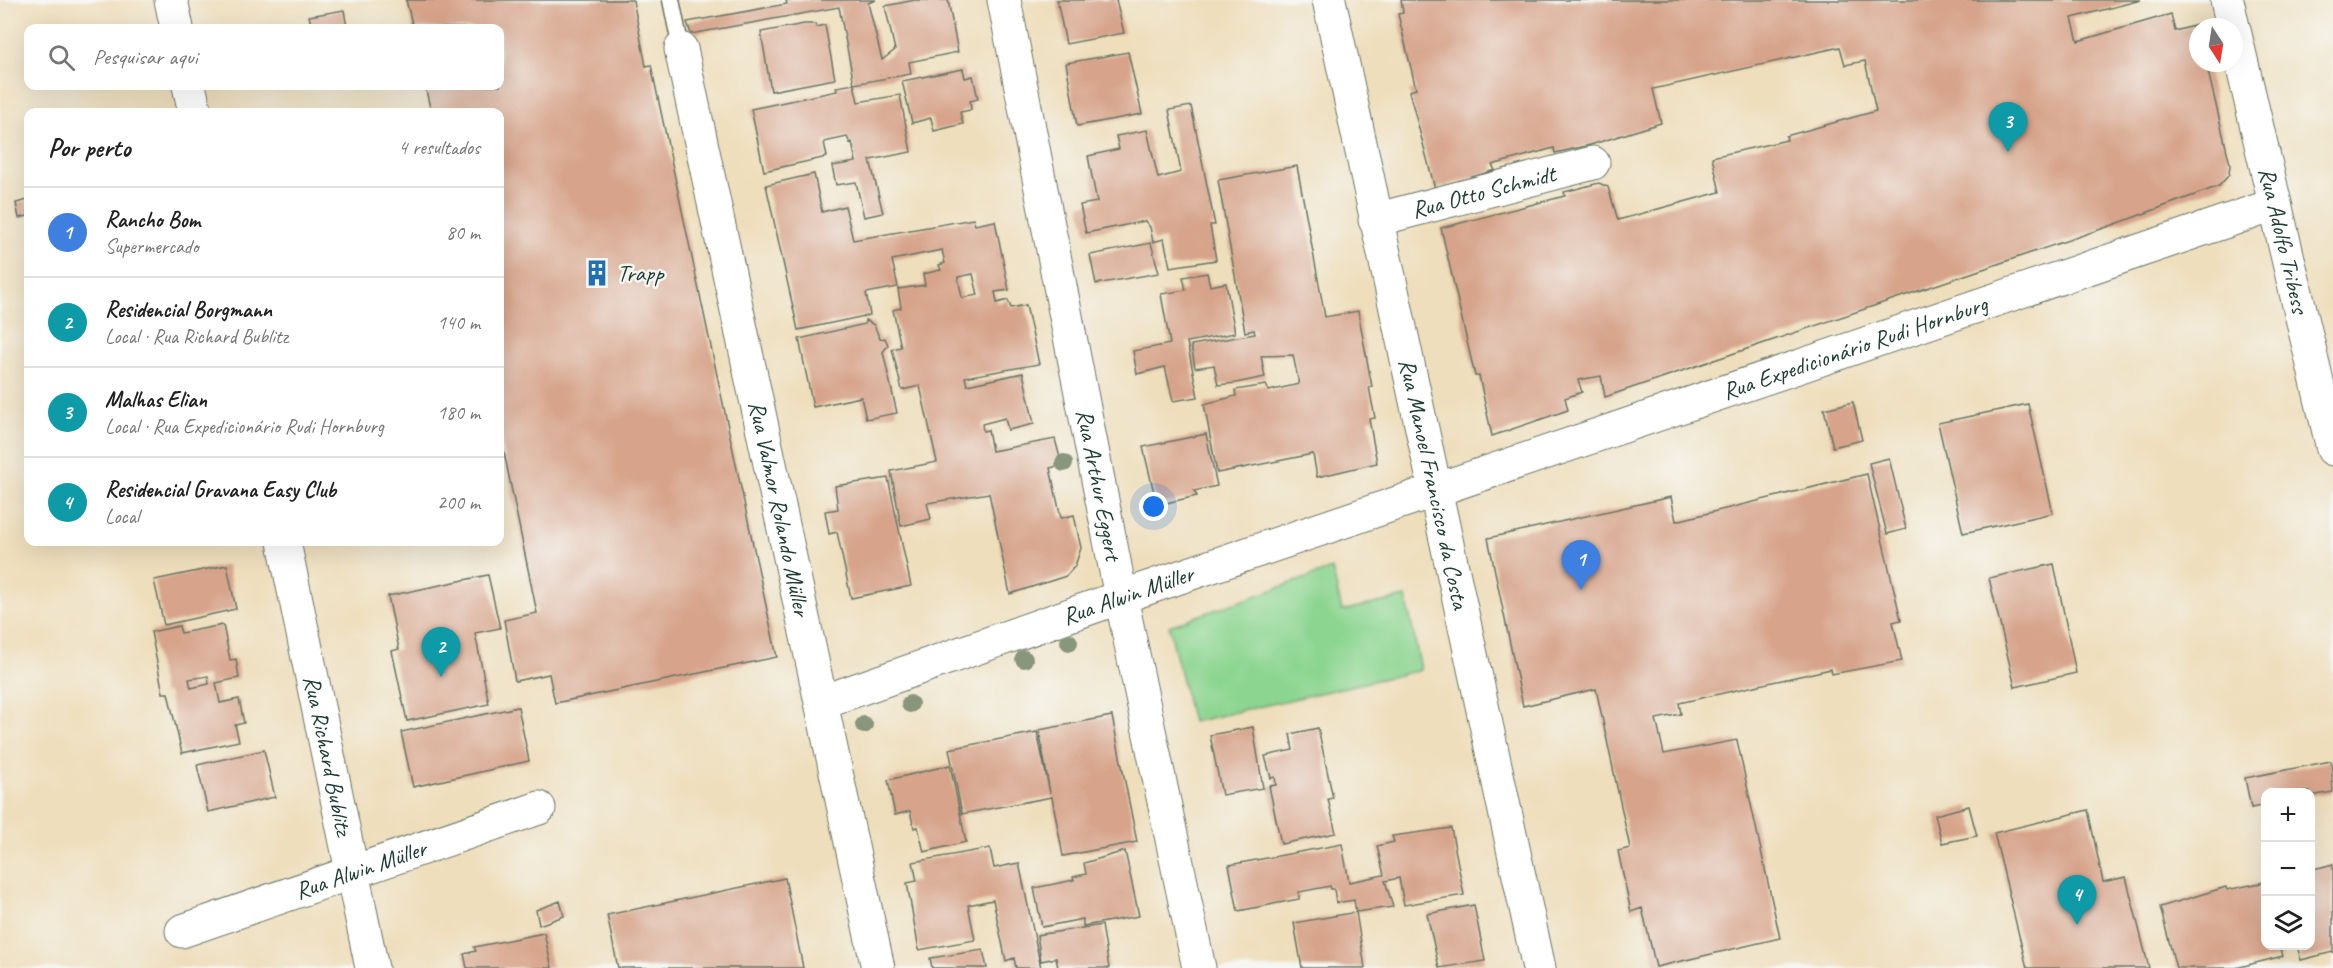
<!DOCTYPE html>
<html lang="pt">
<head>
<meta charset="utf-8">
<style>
	body { margin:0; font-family:Caveat,sans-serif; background:#f6f6f6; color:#222 }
	.controls { position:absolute; right:18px; bottom:18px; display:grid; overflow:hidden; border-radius:12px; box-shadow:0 6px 24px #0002 }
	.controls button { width:54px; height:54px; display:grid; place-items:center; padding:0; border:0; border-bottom:2px solid #e0e0e0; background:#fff; color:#222; font:30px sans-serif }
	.compass { position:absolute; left:2189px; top:18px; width:54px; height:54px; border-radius:50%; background:#fff; box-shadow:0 6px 24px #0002; rotate:168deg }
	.you { position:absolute; left:1154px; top:507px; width:21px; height:21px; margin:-15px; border:4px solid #fff; border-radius:50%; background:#1a73e8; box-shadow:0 0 0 9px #1a73e833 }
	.badge { display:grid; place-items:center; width:39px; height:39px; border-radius:50%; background:#2563eb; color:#fff; font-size:20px; font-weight:700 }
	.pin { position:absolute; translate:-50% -50px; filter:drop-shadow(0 2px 3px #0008) }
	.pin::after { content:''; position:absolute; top:32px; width:21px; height:18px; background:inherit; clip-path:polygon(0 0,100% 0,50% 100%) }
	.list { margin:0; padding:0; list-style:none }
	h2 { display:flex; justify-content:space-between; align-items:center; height:78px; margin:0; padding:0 24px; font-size:26px }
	h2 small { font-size:20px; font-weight:400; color:#767676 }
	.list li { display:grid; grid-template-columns:39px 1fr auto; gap:18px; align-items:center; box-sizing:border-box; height:90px; padding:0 24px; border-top:2px solid #e0e0e0 }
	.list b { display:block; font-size:22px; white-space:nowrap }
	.list p { margin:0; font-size:20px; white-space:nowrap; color:#767676 }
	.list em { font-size:20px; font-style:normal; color:#767676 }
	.icon { flex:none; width:33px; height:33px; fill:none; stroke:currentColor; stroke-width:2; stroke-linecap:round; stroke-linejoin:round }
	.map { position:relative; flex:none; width:2333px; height:968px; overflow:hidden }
	.search { position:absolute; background:#fff; box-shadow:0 6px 24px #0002; left:24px; top:24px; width:480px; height:66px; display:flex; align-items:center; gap:15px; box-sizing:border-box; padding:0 21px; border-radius:12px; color:#767676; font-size:22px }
	.panel { position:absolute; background:#fff; box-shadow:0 6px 24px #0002; left:24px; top:108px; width:480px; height:438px; border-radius:12px }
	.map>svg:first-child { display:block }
	.green { fill:#8cd590; stroke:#568962; stroke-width:1.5 }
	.building { fill:#d7a48b; fill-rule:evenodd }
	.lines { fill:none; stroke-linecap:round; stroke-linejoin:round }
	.lane-casing { stroke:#677564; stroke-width:19 }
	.street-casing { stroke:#677564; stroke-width:35 }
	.secondary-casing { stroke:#677564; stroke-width:35 }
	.lane { stroke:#fff; stroke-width:16 }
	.street { stroke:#fff; stroke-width:33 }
	.secondary { stroke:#fff; stroke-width:33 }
	.tree { fill:#88967b }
	.labels { text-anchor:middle; stroke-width:5; stroke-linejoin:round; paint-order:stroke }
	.street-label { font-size:24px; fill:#1f3d34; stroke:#f6f6f2 }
	.poi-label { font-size:24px; fill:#1f3d34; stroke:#f6f6f2; text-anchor:start }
</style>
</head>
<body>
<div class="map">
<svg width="2333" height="968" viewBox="0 0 2333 968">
	<rect width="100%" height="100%" fill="#f6f6f2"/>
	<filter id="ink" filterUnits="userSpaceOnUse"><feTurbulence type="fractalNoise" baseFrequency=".0167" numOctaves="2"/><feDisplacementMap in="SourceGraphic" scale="12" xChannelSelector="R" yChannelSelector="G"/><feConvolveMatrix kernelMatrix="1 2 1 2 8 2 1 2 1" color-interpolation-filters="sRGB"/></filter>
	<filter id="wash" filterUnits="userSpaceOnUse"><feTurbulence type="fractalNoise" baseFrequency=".008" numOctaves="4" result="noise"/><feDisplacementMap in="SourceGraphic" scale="24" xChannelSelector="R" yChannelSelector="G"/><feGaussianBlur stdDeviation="1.35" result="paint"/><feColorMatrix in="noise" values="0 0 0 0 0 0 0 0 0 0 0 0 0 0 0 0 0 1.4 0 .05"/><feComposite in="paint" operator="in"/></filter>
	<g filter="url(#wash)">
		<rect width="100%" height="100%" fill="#eedebc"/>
		<path class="green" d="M1332,569L1342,611L1406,597L1421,670L1192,722L1169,626Z"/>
		<g id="blocks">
			<path class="building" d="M406,0H633L646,66L651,65L777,657L555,703L549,674L515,681L504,620L537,613L500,433V112H431L425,86H500V28H413Z
				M786,0H876L868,3L882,60L895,50L885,6L915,0H948L958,52L909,62L911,74L854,84L839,7L691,34L687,22L787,4Z
				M1057,0H1116L1124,33L1066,44Z
				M1401,0H2141L2072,18L2078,41L2171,14L2175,31L2197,25L2198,63H2206L2230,164L2229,175L2219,186L2113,225L1605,397L1601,376L1578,380L1582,392L1565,398L1568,410L1492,436L1479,376H1475L1441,228L1565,196L1564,192L1599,183L1608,187L1618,220L1720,192L1712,157L1787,140L1786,136L1876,111L1865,61L1845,65L1840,47L1653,89L1661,123L1590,145L1555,153L1554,148L1492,165L1495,170L1435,189L1409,91L1416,89L1398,14L1403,13Z
				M344,10L347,28H312L309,16Z
				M804,24H816V27L825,25L835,79L771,91L761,32Z
				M1128,52L1142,114L1077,126L1066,63Z
				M963,69L965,78L973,76L978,99L970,101L971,110L960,112L963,124L934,131L931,118L912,123L902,81Z
				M854,84L858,102L900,95L911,152L870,160L883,213L864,217L856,182L836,185L832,166L856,162L852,142L850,143L847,137L824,142L827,157L764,171L751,109L837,91L836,87Z
				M1191,106L1215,225H1210L1216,260L1170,267L1164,239L1153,242L1150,227L1145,221L1086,233L1080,205L1097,202L1088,156L1119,149L1116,136L1147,130L1158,178L1181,172L1169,110Z
				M1297,166L1325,317L1358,311L1372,387H1369L1375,418L1369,419L1377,463L1317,477L1313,454L1217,473L1204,404L1236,396L1235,390L1266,385L1269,391L1299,384L1293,355L1261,356L1265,377L1236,383L1218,385L1214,365L1195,368L1191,345L1255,334L1254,330L1245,332L1218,180Z
				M814,174L822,212L845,206L853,240L973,219L975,225L995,221L1009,290L995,292L997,303L1008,300L1011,308L1026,305L1039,364L965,377L967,385L1023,373L1034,424L1008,430L1005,418L982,424L983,431L988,430L992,451L1055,439L1062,465L1050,468L1061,518L1074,515L1081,548L1075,566L1066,576L1010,594L989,493L927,503L931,519L901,526L891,471L937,462L920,386L902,390L892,349L901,347L893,310L901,308L898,289L925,285L923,274L941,270L939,265L945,263L942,250L892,260L898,287L866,293L870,315L798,330L766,185ZM973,274L978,295L962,298L958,277Z
				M28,200V216L19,218L16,203Z
				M1151,243L1159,273L1096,284L1090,255Z
				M1207,273L1210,286L1226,283L1235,333L1187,342L1198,397L1173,401L1165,367L1137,374L1133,351L1170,344L1161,294L1186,290L1183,277Z
				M865,320L874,325L880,339L885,338L888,345L883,352L897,413L866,419L861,397L813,407L799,339L865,324Z
				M1853,402L1862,440L1833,447L1824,409Z
				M2028,404L2053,513L1963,533L1938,423Z
				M1206,434L1217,486L1194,491L1197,496L1157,505L1143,447Z
				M1889,458L1906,529L1887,534L1869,463Z
				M1867,474L1901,620L1893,622L1902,661L1832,674L1831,669L1679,703L1681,714L1656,719L1664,754L1737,740L1780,938L1656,967L1642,908L1631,912L1618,851L1630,848L1596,689L1523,706L1488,538L1671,497L1676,521Z
				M888,478L911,586L851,598L837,532L829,534L825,511L838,509L835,486Z
				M2054,564L2076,673L2015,687L1989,578Z
				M227,565L236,609L164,625L154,580Z
				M488,575L500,628L475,633L489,704L407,721L392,651L399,649L388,596Z
				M223,625L230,660L236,659L239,678L216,683L220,703L239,699L244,723L235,725L239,741L182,753L168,693H163L151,632L179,626L181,633ZM208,676L209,684L191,688L189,679Z
				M518,707L529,761L413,787L401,732Z
				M1112,716L1137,842L1063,856L1052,797L962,814L949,749L1037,732L1050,793L1039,730Z
				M1253,727L1263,788L1222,795L1210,735Z
				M1318,728L1333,798L1328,799L1336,833L1281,844L1269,786L1276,785L1275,777L1271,778L1265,756L1293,750L1290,734Z
				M264,750L275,797L208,812L197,765Z
				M2331,761L2333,792L2310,796V792H2266V805L2251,808L2245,778Z
				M950,765L966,842L924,852L918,827L914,828L910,811L895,815L888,780Z
				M1969,806L1977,836L1942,843L1935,815Z
				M2088,810L2103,882L2126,877L2149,968H2027L1994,833Z
				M1451,828L1464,895L1404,905L1399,878L1385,881L1393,907L1356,912L1354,900L1336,903L1334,889H1331L1330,886L1299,892V899L1238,911L1229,865L1342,844L1349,882L1384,875L1377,846L1394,842L1392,836Z
				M990,848L994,868L1019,863L1041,968H1016L1014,958L1006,961L993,900L968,905L975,940L919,950L907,883L917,881L913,862Z
				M1125,851L1139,916L1083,926V919L1042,927L1034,888L1074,880L1073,877L1086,874L1084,863Z
				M2333,864V952L2301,960L2297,946H2310V870Z
				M785,878L803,968H618L607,915Z
				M2265,882L2266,946H2280L2283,956L2236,968H2176L2160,907L2226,887L2227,890Z
				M560,901L564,916L539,925L536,910Z
				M1474,905L1485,961L1439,968L1427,914Z
				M1356,912L1365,968H1302L1294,923Z
				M1102,925L1109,968H1058L1056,958L1041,961L1037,935Z
				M544,933L552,968H467L464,954L476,951L474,947Z
				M983,950L987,968H932L930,958Z"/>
		</g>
	</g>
	<g filter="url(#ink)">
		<use href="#blocks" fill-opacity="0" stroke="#677564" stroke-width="1.5"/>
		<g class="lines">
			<g class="lane-casing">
				<path id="lane" d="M671,0L681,49"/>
			</g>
			<g class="street-casing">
				<g id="street">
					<path d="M171,0L177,28"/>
					<path id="s1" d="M1004,0L1121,597L1199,968"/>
					<path d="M2227,0L2233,27"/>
					<path id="s2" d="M2234,30L2333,449"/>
					<path id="s3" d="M681,49L878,968"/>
					<path d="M189,86L195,112"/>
					<path id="s4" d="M1375,220L1593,163"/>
					<path id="s5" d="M284,542L372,968"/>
					<path id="s6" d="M822,702L1121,597L2274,205"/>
					<path id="s7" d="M182,931L539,808"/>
				</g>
			</g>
			<g class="secondary-casing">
				<g id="secondary">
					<path id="s8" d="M1329,0L1539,968"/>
				</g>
			</g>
			<use href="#lane" class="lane"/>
			<use href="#street" class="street"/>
			<use href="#secondary" class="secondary"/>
		</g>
		<g class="tree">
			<circle cx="1064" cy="463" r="9"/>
			<circle cx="1069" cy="642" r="9"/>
			<circle cx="1024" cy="659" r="9"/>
			<circle cx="910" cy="704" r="9"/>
			<circle cx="864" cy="725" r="9"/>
		</g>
	</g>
	<defs>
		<g id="building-bare" transform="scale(2.07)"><path d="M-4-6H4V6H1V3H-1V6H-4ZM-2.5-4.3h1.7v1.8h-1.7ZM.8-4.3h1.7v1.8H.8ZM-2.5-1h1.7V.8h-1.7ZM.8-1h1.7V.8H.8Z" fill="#1f6fb2" stroke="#f6f6f2" stroke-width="2.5" paint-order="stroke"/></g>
	</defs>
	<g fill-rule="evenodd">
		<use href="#building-bare" x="597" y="273"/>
	</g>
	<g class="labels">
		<g class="street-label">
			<text dy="8" stroke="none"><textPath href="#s4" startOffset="112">Rua Otto Schmidt</textPath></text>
			<text dy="8" stroke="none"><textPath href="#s2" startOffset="216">Rua Adolfo Tribess</textPath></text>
			<text dy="8" stroke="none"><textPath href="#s6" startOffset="1092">Rua Expedicionário Rudi Hornburg</textPath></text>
			<text dy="8" stroke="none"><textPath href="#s8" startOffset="495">Rua Manoel Francisco da Costa</textPath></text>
			<text dy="8" stroke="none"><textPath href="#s1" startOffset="494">Rua Arthur Eggert</textPath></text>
			<text dy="8" stroke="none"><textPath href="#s3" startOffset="470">Rua Valmor Rolando Müller</textPath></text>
			<text dy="8" stroke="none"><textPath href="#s6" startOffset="324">Rua Alwin Müller</textPath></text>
			<text dy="8" stroke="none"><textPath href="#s5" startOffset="218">Rua Richard Bublitz</textPath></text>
			<text dy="8" stroke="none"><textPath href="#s7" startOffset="189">Rua Alwin Müller</textPath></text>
		</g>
		<g class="poi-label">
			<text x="617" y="281">Trapp</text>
		</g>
	</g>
</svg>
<div class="controls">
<button>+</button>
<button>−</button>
<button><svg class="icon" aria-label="layers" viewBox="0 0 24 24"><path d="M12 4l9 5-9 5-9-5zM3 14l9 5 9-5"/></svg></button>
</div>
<svg class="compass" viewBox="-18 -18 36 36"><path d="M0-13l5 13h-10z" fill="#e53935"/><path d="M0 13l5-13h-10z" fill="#767676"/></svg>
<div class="you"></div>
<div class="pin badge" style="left:1581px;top:590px;background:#3f7fe0">1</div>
<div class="pin badge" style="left:441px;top:677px;background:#0f9aa8">2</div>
<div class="pin badge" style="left:2008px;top:152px;background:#0f9aa8">3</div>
<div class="pin badge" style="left:2077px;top:925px;background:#0f9aa8">4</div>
<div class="search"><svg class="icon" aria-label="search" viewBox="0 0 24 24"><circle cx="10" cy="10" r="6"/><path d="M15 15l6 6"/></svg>Pesquisar aqui</div>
<section class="panel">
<h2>Por perto<small>4 resultados</small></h2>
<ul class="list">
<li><span class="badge" style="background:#3f7fe0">1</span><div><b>Rancho Bom</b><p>Supermercado</p></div><em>80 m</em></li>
<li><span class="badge" style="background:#0f9aa8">2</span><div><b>Residencial Borgmann</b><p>Local · Rua Richard Bublitz</p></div><em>140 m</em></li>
<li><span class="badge" style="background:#0f9aa8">3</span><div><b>Malhas Elian</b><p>Local · Rua Expedicionário Rudi Hornburg</p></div><em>180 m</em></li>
<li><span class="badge" style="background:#0f9aa8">4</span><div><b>Residencial Gravana Easy Club</b><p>Local</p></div><em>200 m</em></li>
</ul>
</section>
</div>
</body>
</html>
